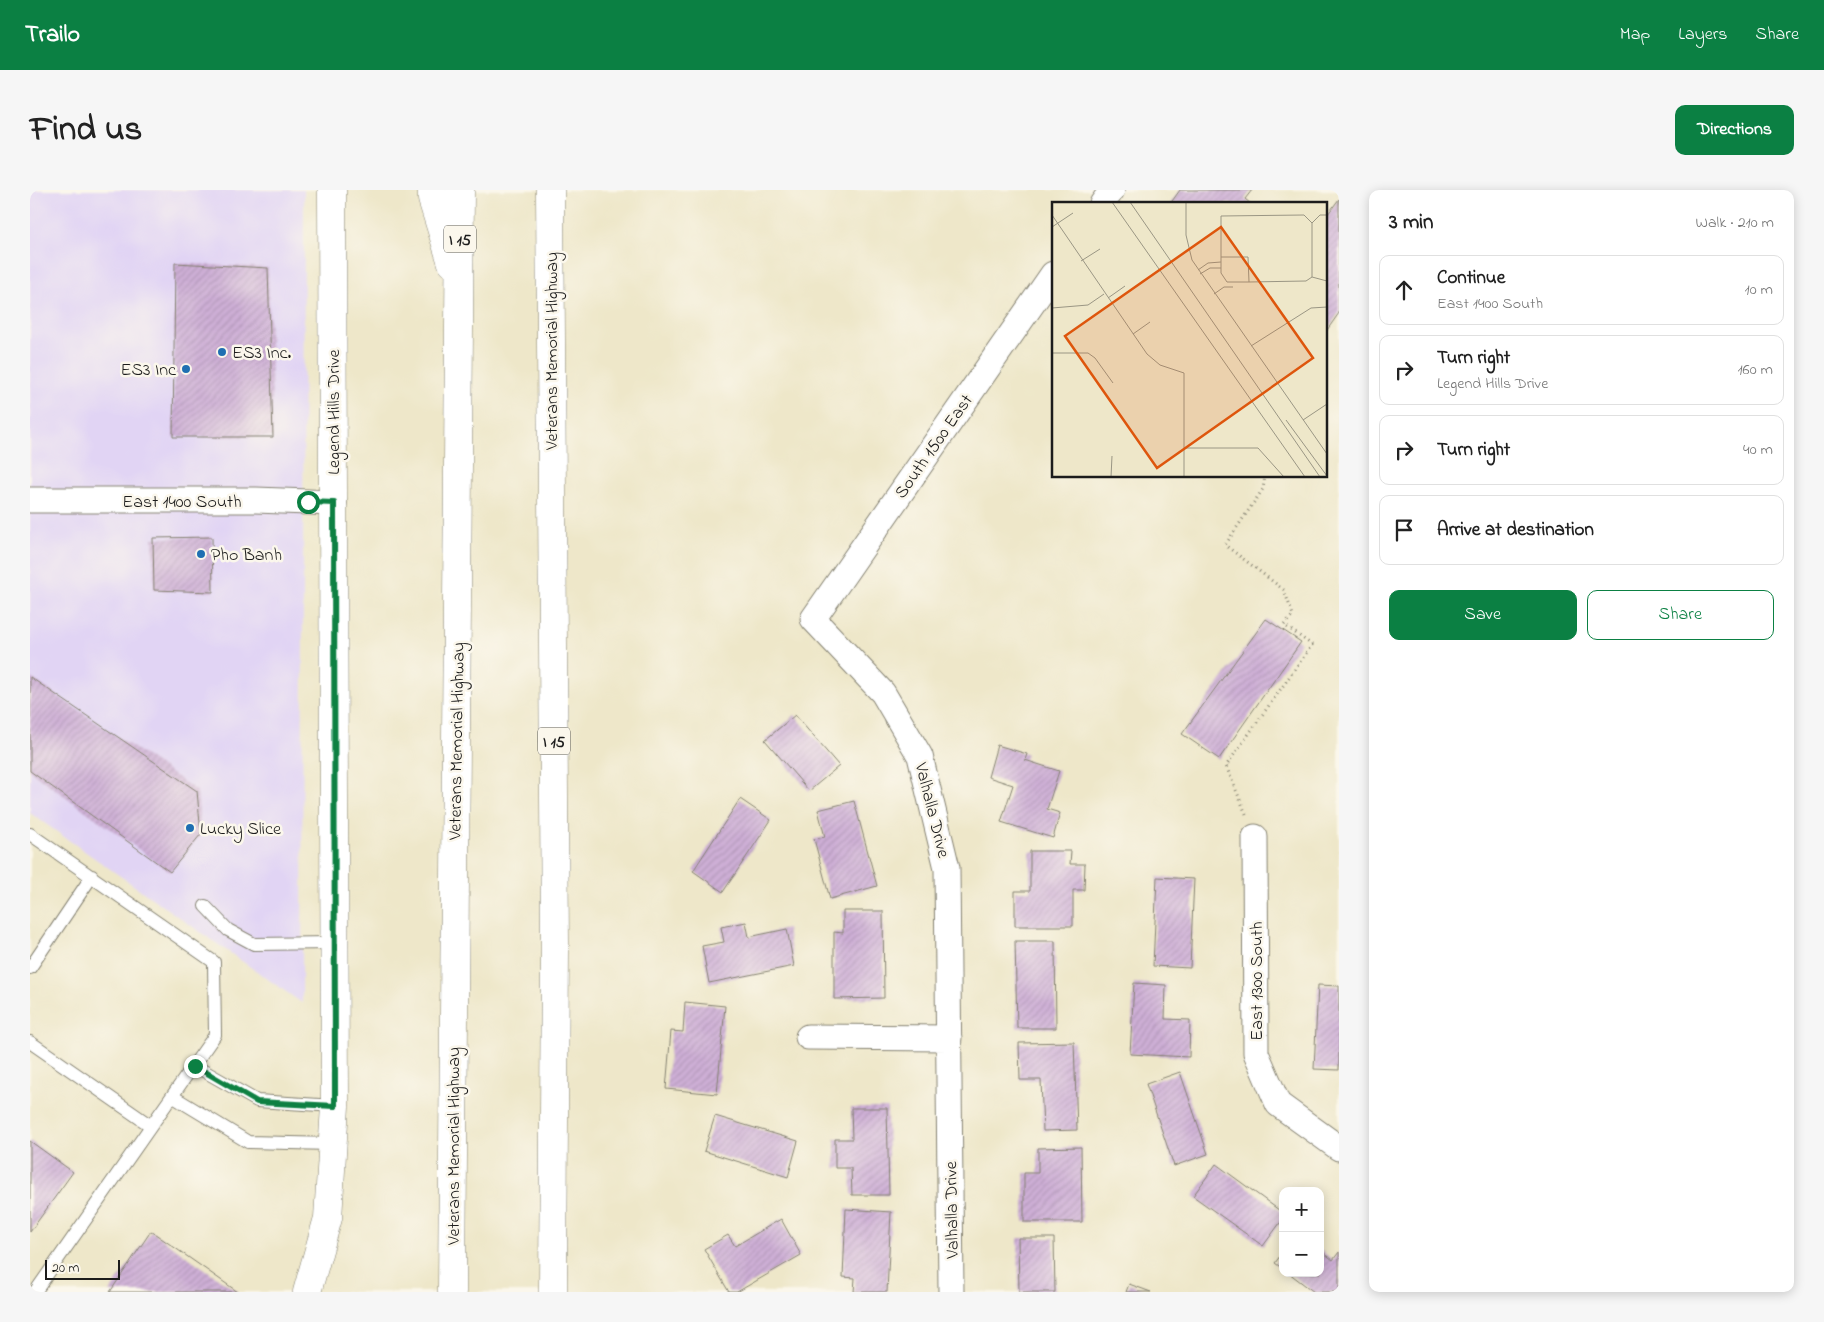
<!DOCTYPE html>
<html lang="en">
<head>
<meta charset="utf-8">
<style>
	body { margin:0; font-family:"Indie Flower",sans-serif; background:#f6f6f6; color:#222 }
	.controls { position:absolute; right:15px; bottom:15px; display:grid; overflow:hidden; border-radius:10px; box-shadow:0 2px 12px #0003 }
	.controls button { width:45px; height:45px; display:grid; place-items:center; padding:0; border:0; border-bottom:1px solid #e0e0e0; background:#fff; color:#222; font:25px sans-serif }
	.scale { position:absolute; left:15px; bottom:12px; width:75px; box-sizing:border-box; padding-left:5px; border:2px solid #1c1c1c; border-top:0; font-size:14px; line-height:18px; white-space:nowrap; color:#1c1c1c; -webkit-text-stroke:4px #fbf7ec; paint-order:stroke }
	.stop { position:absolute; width:15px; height:15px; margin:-11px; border:4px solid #0b8043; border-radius:50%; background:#fff }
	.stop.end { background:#0b8043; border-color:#fff; box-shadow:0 1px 5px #0008 }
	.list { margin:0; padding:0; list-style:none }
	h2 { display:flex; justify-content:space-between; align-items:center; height:65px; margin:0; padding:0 20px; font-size:21px }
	h2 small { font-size:16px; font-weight:400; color:#767676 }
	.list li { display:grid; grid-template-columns:32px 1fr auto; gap:15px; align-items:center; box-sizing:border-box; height:70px; margin:0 10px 10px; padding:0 10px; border:1px solid #e0e0e0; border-radius:10px }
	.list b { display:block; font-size:19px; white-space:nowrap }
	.list p { margin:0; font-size:16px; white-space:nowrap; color:#767676 }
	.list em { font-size:16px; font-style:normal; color:#767676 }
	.actions { display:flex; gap:10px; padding:15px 20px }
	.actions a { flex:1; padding:11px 0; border:1px solid #0b8043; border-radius:10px; text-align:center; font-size:18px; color:#0b8043 }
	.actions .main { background:#0b8043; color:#fff }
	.icon { flex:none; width:28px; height:28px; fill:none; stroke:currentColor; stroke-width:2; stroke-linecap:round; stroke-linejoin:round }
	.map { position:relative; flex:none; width:1309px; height:1102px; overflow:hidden; border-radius:10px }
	header { display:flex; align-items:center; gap:30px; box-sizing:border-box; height:70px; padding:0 25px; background:#0b8043; color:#fff }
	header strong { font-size:24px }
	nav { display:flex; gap:28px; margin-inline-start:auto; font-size:18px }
	.intro { display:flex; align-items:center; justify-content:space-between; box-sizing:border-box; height:120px; padding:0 30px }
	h1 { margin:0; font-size:35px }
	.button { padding:12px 22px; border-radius:10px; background:#0b8043; color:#fff; font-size:18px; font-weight:700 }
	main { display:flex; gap:30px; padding:0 30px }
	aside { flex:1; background:#fff; border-radius:10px; box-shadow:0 2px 12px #0003 }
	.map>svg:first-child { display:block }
	.built { fill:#e1d4f4 }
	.building { fill:url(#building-hatch) }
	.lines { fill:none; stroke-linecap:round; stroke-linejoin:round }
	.lane-casing { stroke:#858272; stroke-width:14 }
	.street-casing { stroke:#858272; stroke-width:27 }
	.secondary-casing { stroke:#858272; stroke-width:29 }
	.highway-casing { stroke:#858272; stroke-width:29 }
	.path { stroke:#858272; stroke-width:3; stroke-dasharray:1 4; stroke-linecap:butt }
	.lane { stroke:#fff; stroke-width:12 }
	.street { stroke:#fff; stroke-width:25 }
	.secondary { stroke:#fff; stroke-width:28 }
	.highway { stroke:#fff; stroke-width:28 }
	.route { stroke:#0b8043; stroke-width:6 }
	.poi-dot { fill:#1f6fb2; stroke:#fbf7ec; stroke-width:2 }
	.labels { text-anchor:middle; stroke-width:5; stroke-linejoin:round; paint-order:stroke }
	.shield { fill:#fbf7ec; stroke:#5f5e5a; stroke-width:1 }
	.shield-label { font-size:16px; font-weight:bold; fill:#1c1c1c }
	.street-label { font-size:18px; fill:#1c1c1c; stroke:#fbf7ec }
	.poi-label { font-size:18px; fill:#1c1c1c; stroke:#fbf7ec; text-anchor:start }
	.inset-road { fill:none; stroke:#9a9684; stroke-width:1 }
	.view { fill:#de560d; fill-opacity:0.15; stroke:#de560d; stroke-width:2.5 }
	.inset-edge { fill:none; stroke:#1c1c1c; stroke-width:2.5 }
</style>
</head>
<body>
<header>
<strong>Trailo</strong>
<nav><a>Map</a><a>Layers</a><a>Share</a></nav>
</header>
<div class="intro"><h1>Find us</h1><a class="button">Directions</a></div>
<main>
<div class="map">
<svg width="1309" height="1102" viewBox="0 0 1309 1102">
	<defs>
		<pattern id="building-hatch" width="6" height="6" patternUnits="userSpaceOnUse" patternTransform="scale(1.25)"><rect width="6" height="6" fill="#ceafd6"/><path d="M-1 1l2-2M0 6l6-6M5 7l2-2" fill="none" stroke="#b096b7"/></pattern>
	</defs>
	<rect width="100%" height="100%" fill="#fbf7ec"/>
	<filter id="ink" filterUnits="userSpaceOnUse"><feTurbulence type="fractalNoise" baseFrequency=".02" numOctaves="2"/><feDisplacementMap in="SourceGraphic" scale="10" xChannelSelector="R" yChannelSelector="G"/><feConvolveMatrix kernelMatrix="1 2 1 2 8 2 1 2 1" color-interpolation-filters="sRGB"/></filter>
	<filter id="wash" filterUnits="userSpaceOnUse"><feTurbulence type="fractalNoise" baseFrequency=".0096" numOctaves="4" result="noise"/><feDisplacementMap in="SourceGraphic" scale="20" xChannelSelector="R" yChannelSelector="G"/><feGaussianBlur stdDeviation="1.12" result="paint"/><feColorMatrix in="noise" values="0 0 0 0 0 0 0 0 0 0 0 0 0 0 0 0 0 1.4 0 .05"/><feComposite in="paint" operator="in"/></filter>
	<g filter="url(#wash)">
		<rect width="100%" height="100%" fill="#eee7c9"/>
		<path class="built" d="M0,0H274L272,813L0,623Z"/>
		<g id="blocks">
			<path class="building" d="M1150,0H1222L1215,9L1221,14H1140Z
				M1309,9V123L1295,143V28Z
				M145,73L238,78L243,247H143Z
				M182,347L183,402L124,400L123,348Z
				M1236,429L1271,452L1189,569L1152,544Z
				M0,487L167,601L171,644L140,682L0,581Z
				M765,525L809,576L779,601L735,550Z
				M967,555L997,564L995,570L1029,581L1017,619L1030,623L1023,648L971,632L983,595L958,587Z
				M710,609L741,630L693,702L663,681Z
				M824,611L847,696L800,709L784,649L795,647L788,620Z
				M1000,661H1041L1040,674H1055L1054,700H1043V736H985V701H1000Z
				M1127,687L1164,689L1160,778L1123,776Z
				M813,721H853L854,808L804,809V742L813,743Z
				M716,732L719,747L757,739L764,776L679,793L672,756L694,752L691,737Z
				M985,751H1025L1026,838H987Z
				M1104,793L1136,795L1135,829L1160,830L1159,867L1100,864Z
				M1288,795L1309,796V880L1284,879Z
				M655,812L695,816L687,904L636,899L641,841L653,842Z
				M1044,852L1047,940L1013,941L1011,890H990L989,853Z
				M1150,882L1178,964L1144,976L1116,894Z
				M821,918H857L859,1005H822L821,978H805V949H822Z
				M685,926L768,951L758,987L674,961Z
				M0,951L43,982L0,1042Z
				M1051,957L1052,1032H994V983H1008V958Z
				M1186,974L1253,1023V1029L1233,1056L1163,1006Z
				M816,1019L861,1022L857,1102H824L825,1088L813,1087Z
				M751,1029L771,1065L707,1102H699L674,1059L698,1045L705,1056Z
				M121,1041L208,1102H80Z
				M988,1048H1024L1025,1102H989Z
				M1290,1060L1303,1070L1309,1062V1102H1284L1259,1083H1290Z
				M1253,1062V1079L1245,1073Z
				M1099,1094L1121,1102H1096Z"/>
		</g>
	</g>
	<g filter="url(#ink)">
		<use href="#blocks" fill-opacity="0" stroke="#858272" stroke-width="1"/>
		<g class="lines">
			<g class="lane-casing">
				<path id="lane" d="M0,644L184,772L185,845L121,936L0,852
					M175,716L198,740L224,754L304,753
					M0,778L62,686
					M165,876L227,911L305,916
					M142,906L218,952L302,954
					M5,1102L121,936"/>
			</g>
			<g class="street-casing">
				<path id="street" d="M1072,14L1082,0
					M0,310H226L304,313
					M1225,647L1226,863L1248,914L1309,958
					M778,847L919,848
					M921,1102L917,678L890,566L853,503L783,429L1023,84"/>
			</g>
			<g class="secondary-casing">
				<path id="secondary" d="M277,1102L298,1028L305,916L302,0"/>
			</g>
			<g class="highway-casing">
				<path id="highway" d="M402,0V9L422,73
					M520,0L525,758L523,1102
					M422,1102L430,0"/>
			</g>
			<path class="path" d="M1216,624L1196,576L1282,455L1254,435L1263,425L1254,400L1195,355L1233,299L1235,286"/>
			<use href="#lane" class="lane"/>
			<use href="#street" class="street"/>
			<use href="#secondary" class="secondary"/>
			<use href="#highway" class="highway"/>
		</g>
	</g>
	<g class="lines" filter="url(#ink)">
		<path class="route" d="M165,876L227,912L305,916L304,313L278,312"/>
	</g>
	<g class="poi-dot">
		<circle cx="192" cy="162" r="5"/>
		<circle cx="156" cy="179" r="5"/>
		<circle cx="171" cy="364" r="5"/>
		<circle cx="160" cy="638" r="5"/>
	</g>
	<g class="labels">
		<g class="shield">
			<rect x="414" y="35.5" width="32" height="27" rx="4"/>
			<rect x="508" y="537.5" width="32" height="27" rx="4"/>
		</g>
		<g class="shield-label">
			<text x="430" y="55">I 15</text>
			<text x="524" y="557">I 15</text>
		</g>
		<g class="street-label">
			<text transform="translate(521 161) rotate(-90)" y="6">Veterans Memorial Highway</text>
			<text transform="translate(303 222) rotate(-90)" y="6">Legend Hills Drive</text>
			<text transform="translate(903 256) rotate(-55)" y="6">South 1500 East</text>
			<text x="152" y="317">East 1400 South</text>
			<text transform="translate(426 551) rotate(-89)" y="6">Veterans Memorial Highway</text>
			<text transform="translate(903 620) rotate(76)" y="6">Valhalla Drive</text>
			<text transform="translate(1226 791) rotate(-90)" y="6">East 1300 South</text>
			<text transform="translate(423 956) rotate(-90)" y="6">Veterans Memorial Highway</text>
			<text transform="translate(921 1020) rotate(-91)" y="6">Valhalla Drive</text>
		</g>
		<g class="poi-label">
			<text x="202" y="168">ES3 Inc.</text>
			<text x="146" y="185" text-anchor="end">ES3 Inc</text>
			<text x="181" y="370">Pho Banh</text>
			<text x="170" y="644">Lucky Slice</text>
		</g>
	</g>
	<g transform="translate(1022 12)">
		<rect width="275" height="275" fill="#eee7c9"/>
		<path class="inset-road" d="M60,0L253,275M78,0L268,275M134,0V33L140,58L275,252M0,13L95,152L108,163L132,171V275M260,21V75M0,25L21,11M169,55V14L252,13L260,21L268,13H275M29,59L48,47M146,68L156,61L169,60M148,72L158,66H169M197,80L196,55H169V71L175,80H197L254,79L260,75L275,79M162,92L172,85H181M56,96L73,84M0,106L36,103L52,92M81,132L98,120M199,144L259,106L275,105M0,151H36L43,156L61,181M234,218L275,274M251,218L275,202M132,246H206L232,275M59,275L60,254"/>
		<path class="view" d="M169,25L261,156L105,266L13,134Z"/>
		<rect width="275" height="275" class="inset-edge"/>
	</g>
</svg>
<div class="controls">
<button>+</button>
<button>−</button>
</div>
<div class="scale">20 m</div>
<div class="stop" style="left:278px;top:312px"></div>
<div class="stop end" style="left:165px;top:876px"></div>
</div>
<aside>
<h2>3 min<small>Walk · 210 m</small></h2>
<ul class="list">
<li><svg class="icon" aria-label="ahead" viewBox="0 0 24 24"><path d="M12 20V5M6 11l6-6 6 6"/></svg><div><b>Continue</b><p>East 1400 South</p></div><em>10 m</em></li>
<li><svg class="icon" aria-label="right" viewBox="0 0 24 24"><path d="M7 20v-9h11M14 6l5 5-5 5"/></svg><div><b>Turn right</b><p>Legend Hills Drive</p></div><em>160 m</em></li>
<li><svg class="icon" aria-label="right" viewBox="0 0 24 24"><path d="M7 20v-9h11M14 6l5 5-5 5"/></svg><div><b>Turn right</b></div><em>40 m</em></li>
<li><svg class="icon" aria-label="arrive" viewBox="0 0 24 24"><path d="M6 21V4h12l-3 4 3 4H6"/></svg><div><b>Arrive at destination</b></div></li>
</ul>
<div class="actions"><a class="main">Save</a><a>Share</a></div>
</aside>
</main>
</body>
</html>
